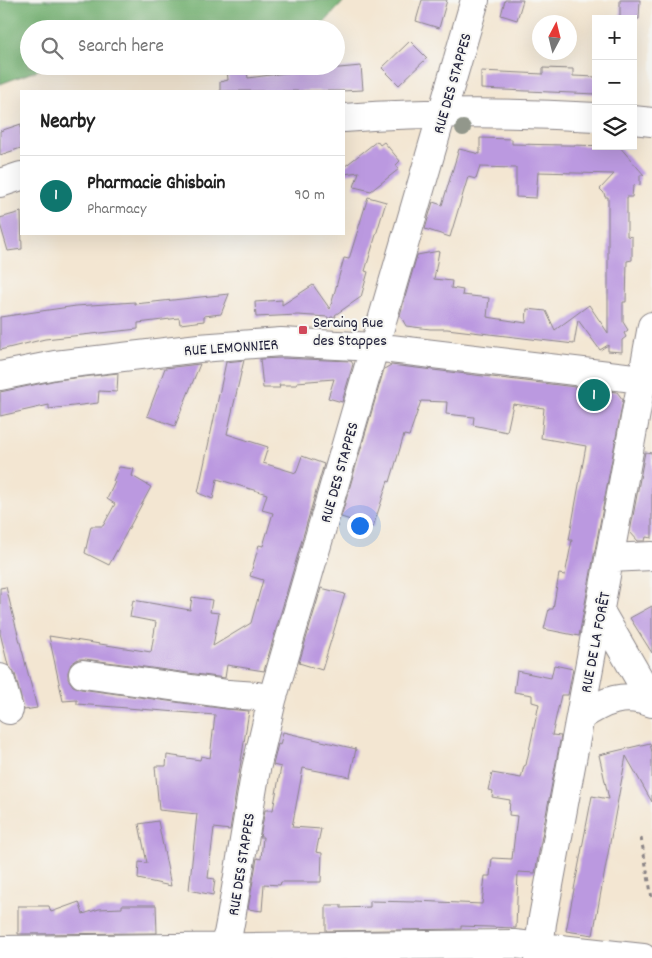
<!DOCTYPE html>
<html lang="en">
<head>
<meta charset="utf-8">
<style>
	body { margin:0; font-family:Dekko,sans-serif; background:#f6f6f6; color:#222 }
	.controls { position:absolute; right:15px; top:15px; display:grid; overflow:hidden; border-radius:0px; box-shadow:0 5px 20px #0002 }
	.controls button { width:45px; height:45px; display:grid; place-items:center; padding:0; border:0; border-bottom:1px solid #e0e0e0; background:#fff; color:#222; font:25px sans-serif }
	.compass { position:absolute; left:532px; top:15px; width:45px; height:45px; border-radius:50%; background:#fff; box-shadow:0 5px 20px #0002; rotate:7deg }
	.you { position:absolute; left:359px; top:525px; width:18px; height:18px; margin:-12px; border:4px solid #fff; border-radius:50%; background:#1a73e8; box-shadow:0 0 0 8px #1a73e833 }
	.badge { display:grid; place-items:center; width:32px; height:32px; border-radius:50%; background:#0f766e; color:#fff; font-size:16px; font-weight:700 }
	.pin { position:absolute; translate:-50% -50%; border:2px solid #fff; box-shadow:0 1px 5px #0006 }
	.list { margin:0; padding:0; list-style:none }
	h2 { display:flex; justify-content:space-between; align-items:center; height:65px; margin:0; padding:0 20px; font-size:21px }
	h2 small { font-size:16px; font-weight:400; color:#767676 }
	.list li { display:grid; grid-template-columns:32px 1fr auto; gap:15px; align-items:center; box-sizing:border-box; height:80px; padding:0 20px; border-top:1px solid #e0e0e0 }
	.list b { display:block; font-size:19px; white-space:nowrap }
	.list p { margin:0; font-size:16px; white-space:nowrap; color:#767676 }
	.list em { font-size:16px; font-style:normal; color:#767676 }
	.icon { flex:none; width:28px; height:28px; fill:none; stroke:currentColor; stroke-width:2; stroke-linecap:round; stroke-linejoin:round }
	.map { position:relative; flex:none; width:652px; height:958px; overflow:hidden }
	.search { position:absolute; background:#fff; box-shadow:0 5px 20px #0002; left:20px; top:20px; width:325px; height:55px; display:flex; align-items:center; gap:12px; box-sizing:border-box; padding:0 18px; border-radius:28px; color:#767676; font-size:19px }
	.panel { position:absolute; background:#fff; box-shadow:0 5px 20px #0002; left:20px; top:90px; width:325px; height:145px; border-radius:0px }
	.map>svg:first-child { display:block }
	.forest { fill:#74b172; stroke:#4b6a56 }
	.building { fill:#bb99e0 }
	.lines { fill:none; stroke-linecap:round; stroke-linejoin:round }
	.minor-casing { stroke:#8a8486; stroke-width:30 }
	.path { stroke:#8a8486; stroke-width:3; stroke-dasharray:4 4; stroke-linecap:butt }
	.minor { stroke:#fff; stroke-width:28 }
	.tree { fill:#92978b }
	.poi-dot { fill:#d1495b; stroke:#f6f6f2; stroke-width:2 }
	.labels { text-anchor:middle; stroke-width:4; stroke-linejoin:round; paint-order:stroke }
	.street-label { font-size:16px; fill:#22223b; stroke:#f6f6f2 }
	.poi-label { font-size:16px; fill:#22223b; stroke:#f6f6f2; text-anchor:start }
</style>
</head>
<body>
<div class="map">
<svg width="652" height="958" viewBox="0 0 652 958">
	<rect width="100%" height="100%" fill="#f6f6f2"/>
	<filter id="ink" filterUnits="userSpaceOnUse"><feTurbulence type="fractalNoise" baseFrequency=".02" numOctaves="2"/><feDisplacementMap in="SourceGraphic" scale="10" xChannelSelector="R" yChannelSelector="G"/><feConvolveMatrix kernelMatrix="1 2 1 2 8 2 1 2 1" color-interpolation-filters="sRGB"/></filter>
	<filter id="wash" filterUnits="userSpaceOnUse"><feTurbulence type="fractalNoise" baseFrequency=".0096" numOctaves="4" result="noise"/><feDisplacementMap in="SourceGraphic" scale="20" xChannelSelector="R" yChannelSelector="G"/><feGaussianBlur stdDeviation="1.12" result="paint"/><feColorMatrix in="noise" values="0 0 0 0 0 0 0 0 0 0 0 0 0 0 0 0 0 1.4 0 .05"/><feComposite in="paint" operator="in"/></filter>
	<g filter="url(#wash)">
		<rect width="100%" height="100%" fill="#f3e6d2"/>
		<path class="forest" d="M0,0H345L324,23L308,25L255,29H29V66H49L0,84Z"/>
		<g id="blocks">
			<path class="building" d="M422,0H447L439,28L416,21Z
				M505,0H523L517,20L501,15Z
				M620,0H640L639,19H620Z
				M410,41L427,58L399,85L382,68Z
				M246,66L248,78L285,73L361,66L363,90L341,91H220V82L228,80L227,69Z
				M543,68L573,69V76L596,77V94L481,89V71L543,74Z
				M21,124V148L0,155V131Z
				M480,138L512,139V144L619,146L644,175H640V185L633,186L632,197H627V236L632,237V260L627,261L626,302H623V322L628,330L624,333L626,337L622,340V352L608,351V345L600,350L578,320L574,344L447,329H430L406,326L400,315L417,255L439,251L434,279L452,281L451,288L463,290L462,295L489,298L487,317L526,323L527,309L546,311L555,330L589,305L608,333V197H605L604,193L600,189L614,174L538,172L536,198L516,197V168L480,167L476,179L468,177L450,237L425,229L433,202L442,205L459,149L480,154Z
				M377,141L380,145L384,142L400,161L396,165L399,169L371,191L354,187L359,172L344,174V167Z
				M368,197L386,202L365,271L368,272L361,297L335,315L336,317H331L328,320V317L298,315L256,317L255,302L282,300V305L313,285L330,309L344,258L349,259Z
				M21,212L22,249L8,251L0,224V218Z
				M229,294L221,314L204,316V321L180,324L179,318L138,323V329L45,339L0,350V317L76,306L135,302V304Z
				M281,358L351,361L353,364L342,402L328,398L334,379L297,382V385H279L280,388H263L260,359Z
				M244,360L227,434L268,447L263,463L296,473L302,456L324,464L264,671L227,665L225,678L85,659H78L71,664L68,672V679L73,686L81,689L226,709L249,711L230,830L214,828L208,878L215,879L213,895L189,890L197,814L159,810L155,766H166L167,755L200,760L201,756L210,758L215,715L77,704V700L63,701L49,636L151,652L156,622L130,617L133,600L190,610L192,597L212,600L210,612L219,613L213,646L251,623L263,580L250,576L259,545L263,546L273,513L262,510L267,494L217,479L213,499L198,493L226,362Z
				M200,364L175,426L147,416L165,368Z
				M391,365L617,392L623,400L579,636L544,629L549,609H553L559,574L565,575L572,540H569L586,446L541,438L544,408L513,404L507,432L473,425L474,417L446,414L447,402L421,401L409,436L404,435L390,482L388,481L373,527L341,517L384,369Z
				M118,373L117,392L99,391L98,403L49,409V405L0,416V392L57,380Z
				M645,452L652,453V538L646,537L645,541H638L630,532Z
				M119,467L134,469L132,476L151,487L109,565L85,553L91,526H103L115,504L107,499L115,482L113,481Z
				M6,587L15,623L37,708L24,710L15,674L8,665L0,633V588Z
				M321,588L345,594L322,670L299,663Z
				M652,606V653L630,618Z
				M554,665L573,669L568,695H561L552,735L561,736L535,873L518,872L516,928L461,926V929L326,931V905H341V908L370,907V901L415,902V901L482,904L485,876H490L492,858L512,859L517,816L509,815L510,800L492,797L493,791L488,790L492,773L521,778L524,766L526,765L539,704L532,702V695L514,692L517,671L551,678Z
				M283,732L356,749L350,777L303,768L292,827L321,829L316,852L322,853L321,882H281L280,885L264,884L262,911L248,909L257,858L261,859L263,837H260L265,810H273L281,767L273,765L278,744L280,745Z
				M650,743L652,753V802L626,756L593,935L566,931L592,796L609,799L599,755Z
				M158,821L171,886L138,879L139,862L147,863L139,824Z
				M79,902L83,914L99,909L122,908V905H156L157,933L18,934V906H49L51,912Z"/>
		</g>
	</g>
	<g filter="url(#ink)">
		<use href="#blocks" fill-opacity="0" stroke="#8a8486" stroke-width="1"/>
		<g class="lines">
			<g class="minor-casing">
				<path id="minor" d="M344,118C428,112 512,112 596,117
					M633,120L652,122
					M0,183L21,176
					M0,376L55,365L199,348L281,342L374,347L642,379
					M610,558L652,556
					M600,611L652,701
					M83,674L228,694L257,696L272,700
					M0,678L9,710
					M580,717C604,701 624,692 652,703
					M0,950L514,944L643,958
					M219,958L228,934L231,918L256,769L272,700L475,0
					M538,958L542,923L652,326"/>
			</g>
			<path class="path" d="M641,838L652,898"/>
			<use href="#minor" class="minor"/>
		</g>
		<circle class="tree" cx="463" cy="128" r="8"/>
	</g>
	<rect class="poi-dot" x="298" y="325" width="10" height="10" rx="2.5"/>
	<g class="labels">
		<g class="street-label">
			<text transform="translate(451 83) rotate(-74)" y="6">RUE DES STAPPES</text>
			<text transform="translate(231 346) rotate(-4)" y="6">RUE LEMONNIER</text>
			<text transform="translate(338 472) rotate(-74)" y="6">RUE DES STAPPES</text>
			<text transform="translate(594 642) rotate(-79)" y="6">RUE DE LA FORÊT</text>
			<text transform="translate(240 864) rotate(-81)" y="6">RUE DES STAPPES</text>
		</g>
		<g class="poi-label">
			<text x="313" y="327">Seraing Rue<tspan x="313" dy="18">des Stappes</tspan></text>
		</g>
	</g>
</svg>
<div class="controls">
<button>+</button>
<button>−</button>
<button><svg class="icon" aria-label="layers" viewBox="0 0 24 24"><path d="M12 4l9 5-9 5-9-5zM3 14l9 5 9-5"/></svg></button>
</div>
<svg class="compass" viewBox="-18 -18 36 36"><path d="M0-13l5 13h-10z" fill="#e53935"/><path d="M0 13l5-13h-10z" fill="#767676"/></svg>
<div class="you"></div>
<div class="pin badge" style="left:594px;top:395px">1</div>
<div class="search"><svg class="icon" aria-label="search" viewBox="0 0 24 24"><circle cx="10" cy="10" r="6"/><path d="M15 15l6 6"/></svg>Search here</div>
<section class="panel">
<h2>Nearby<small></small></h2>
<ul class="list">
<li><span class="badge">1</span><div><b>Pharmacie Ghisbain</b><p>Pharmacy</p></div><em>90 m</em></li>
</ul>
</section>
</div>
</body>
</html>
